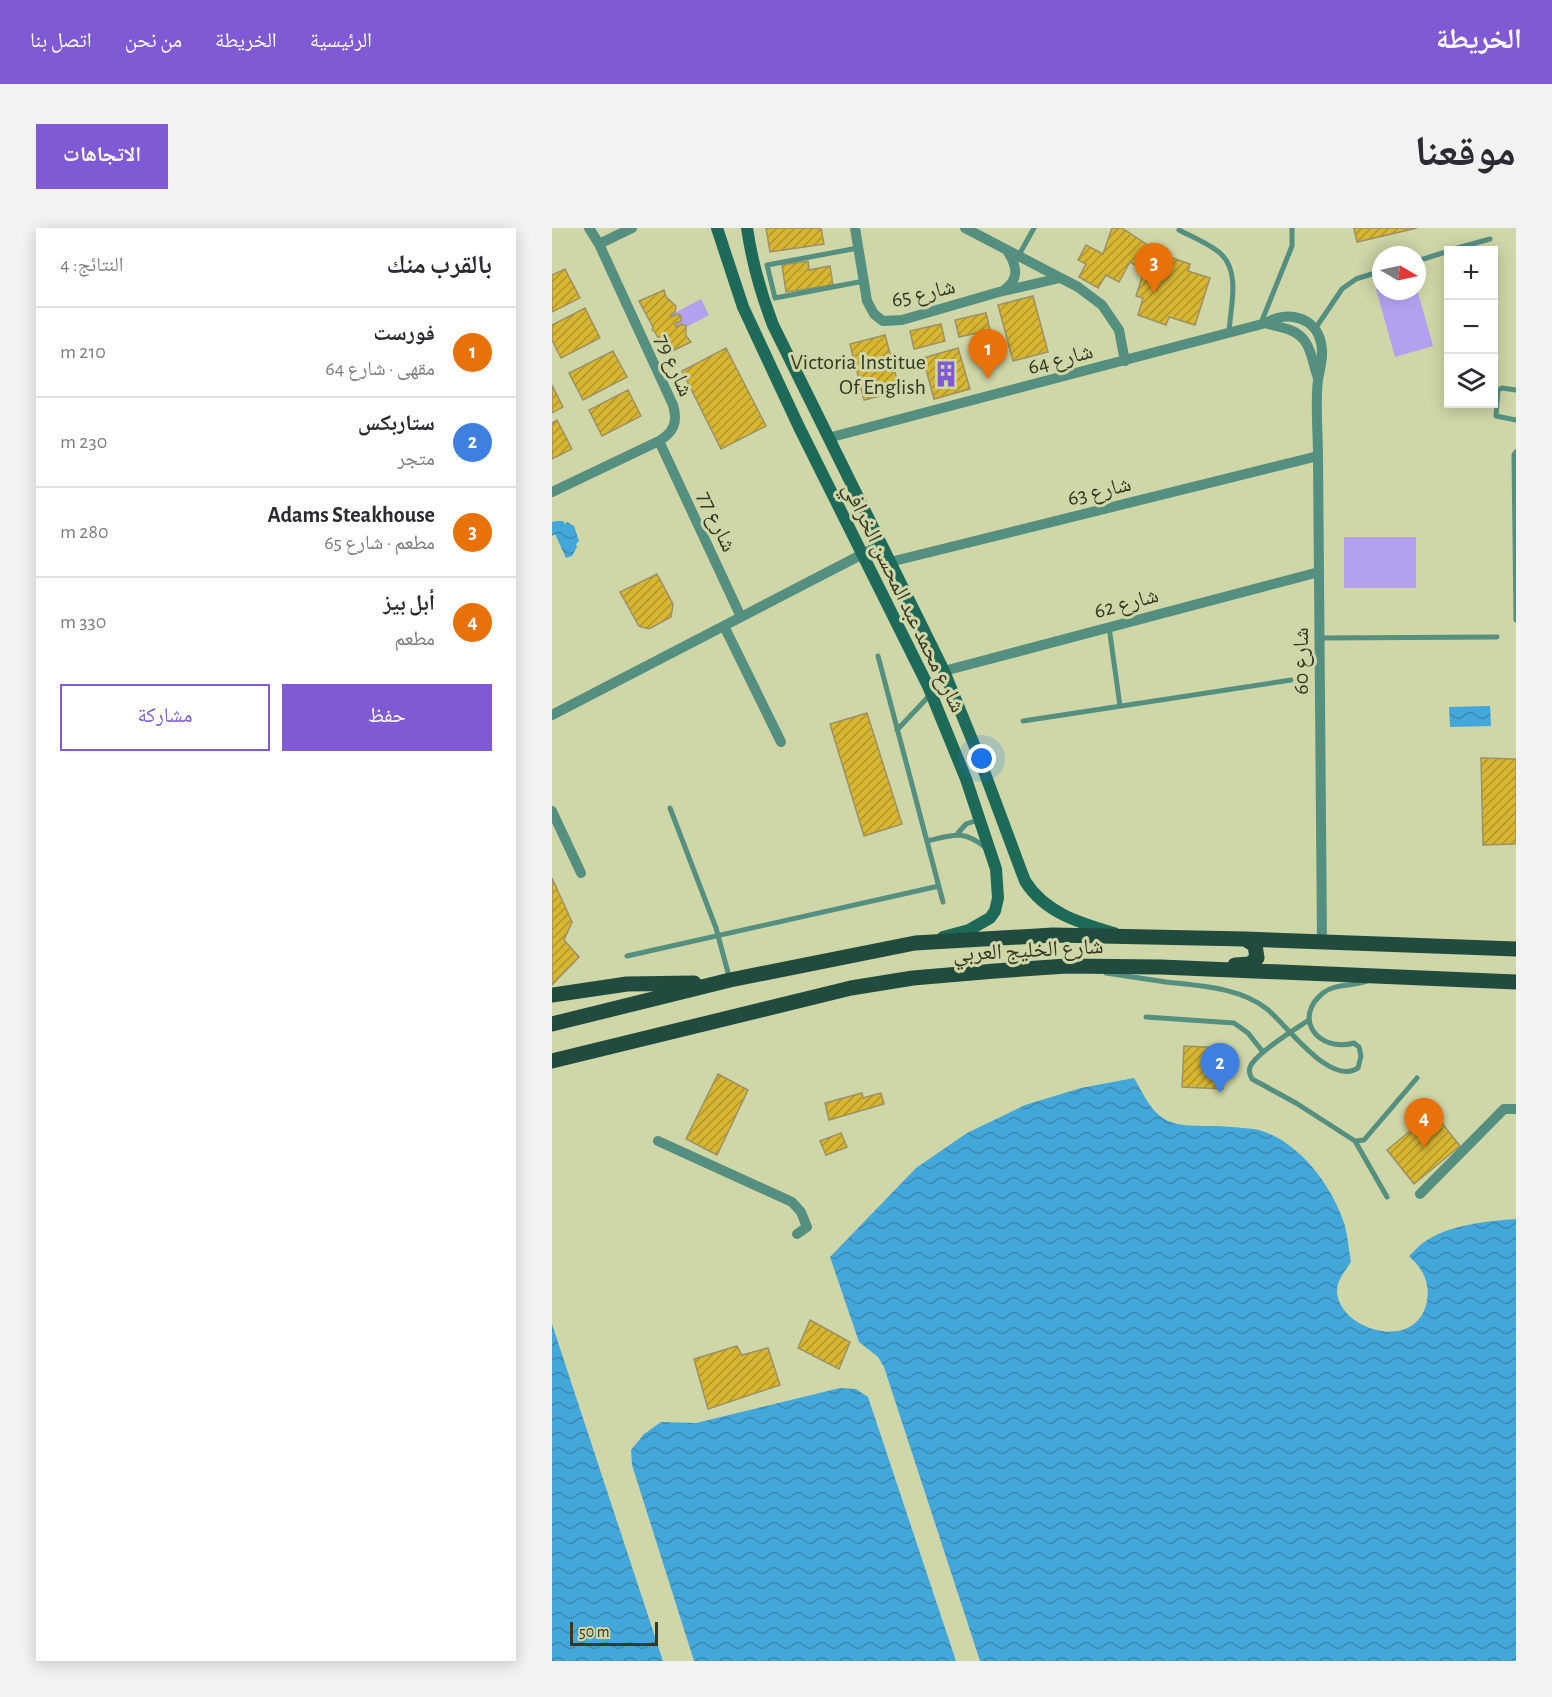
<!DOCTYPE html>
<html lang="ar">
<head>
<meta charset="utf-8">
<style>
	body { margin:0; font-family:"Alegreya Sans","Noto Naskh Arabic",sans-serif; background:#f2f2f3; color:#2b2b33; direction:rtl }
	.controls { position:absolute; right:18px; top:18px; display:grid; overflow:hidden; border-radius:0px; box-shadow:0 3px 15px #0003 }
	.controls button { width:54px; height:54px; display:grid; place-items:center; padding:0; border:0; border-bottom:2px solid #e1e1e2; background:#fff; color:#2b2b33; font:30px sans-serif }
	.compass { position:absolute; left:820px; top:18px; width:54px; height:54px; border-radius:50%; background:#fff; box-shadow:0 3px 15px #0003; rotate:99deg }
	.scale { position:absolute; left:18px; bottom:15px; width:88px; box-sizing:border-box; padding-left:6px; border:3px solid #363825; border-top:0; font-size:16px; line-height:21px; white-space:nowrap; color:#363825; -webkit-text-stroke:4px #cfd6a7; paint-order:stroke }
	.you { position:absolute; left:430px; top:531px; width:21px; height:21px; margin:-15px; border:4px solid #fff; border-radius:50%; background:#1a73e8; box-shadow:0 0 0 9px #1a73e833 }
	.badge { display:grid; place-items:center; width:39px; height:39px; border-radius:50%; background:#7f5ad4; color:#fff; font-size:20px; font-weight:700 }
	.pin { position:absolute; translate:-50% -50px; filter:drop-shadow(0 2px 3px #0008) }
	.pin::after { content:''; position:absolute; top:32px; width:21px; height:18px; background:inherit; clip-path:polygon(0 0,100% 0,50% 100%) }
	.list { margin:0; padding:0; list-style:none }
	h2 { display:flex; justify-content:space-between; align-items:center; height:78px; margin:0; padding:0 24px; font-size:26px }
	h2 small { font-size:20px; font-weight:400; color:#7c7c81 }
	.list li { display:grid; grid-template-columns:39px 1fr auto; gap:18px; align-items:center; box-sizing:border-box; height:90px; padding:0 24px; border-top:2px solid #e1e1e2 }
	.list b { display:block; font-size:22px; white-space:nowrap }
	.list p { margin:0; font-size:20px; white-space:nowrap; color:#7c7c81 }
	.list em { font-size:20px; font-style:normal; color:#7c7c81 }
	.actions { display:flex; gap:12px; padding:18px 24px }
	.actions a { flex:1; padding:14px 0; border:2px solid #7f5ad4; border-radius:0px; text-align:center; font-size:21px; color:#7f5ad4 }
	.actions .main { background:#7f5ad4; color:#fff }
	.icon { flex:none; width:33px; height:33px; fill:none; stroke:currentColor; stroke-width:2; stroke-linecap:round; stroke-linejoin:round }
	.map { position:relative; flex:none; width:964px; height:1433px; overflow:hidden; direction:ltr; border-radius:0px }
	header { display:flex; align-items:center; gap:36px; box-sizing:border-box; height:84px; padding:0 30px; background:#7f5ad4; color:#fff }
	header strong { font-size:28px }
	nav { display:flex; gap:33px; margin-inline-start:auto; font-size:21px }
	.intro { display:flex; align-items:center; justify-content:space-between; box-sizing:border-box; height:144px; padding:0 36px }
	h1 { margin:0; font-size:42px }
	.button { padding:15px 27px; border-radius:0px; background:#7f5ad4; color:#fff; font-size:21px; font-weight:700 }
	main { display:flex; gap:36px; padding:0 36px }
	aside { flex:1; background:#fff; border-radius:0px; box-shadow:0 3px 15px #0003 }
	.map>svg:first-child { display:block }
	.grass { fill:#b3a1f0 }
	.water { fill:url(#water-waves) }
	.building { fill:url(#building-hatch); stroke:#9d9165; stroke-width:1.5 }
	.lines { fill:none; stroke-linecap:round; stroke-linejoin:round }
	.lane { stroke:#558f7f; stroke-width:5 }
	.street { stroke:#558f7f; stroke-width:10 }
	.secondary { stroke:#1d6a59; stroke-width:12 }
	.primary { stroke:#224b40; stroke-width:15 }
	.labels { text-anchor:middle; stroke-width:6; stroke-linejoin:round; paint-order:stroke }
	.street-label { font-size:22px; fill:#363825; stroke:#cfd6a7 }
	.poi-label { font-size:22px; fill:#363825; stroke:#cfd6a7; text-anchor:end }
</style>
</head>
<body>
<header>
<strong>الخريطة</strong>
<nav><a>الرئيسية</a><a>الخريطة</a><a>من نحن</a><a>اتصل بنا</a></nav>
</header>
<div class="intro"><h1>موقعنا</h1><a class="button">الاتجاهات</a></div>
<main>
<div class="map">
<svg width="964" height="1433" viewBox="0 0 964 1433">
	<defs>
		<pattern id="water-waves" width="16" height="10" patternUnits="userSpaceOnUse" patternTransform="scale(1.5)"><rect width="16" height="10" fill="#44a7d9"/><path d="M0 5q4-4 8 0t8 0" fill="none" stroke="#3a89b0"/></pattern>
		<pattern id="building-hatch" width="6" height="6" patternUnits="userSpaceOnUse" patternTransform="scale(1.5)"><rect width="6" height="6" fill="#d7b632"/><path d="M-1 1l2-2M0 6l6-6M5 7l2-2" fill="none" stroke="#af952a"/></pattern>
	</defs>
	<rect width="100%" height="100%" fill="#cfd6a7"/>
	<path class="grass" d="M829,59V63H865V61L881,118L843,129L824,61Z
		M149,71L157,87L121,106L113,90Z
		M792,309H864V360H792Z"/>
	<path class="water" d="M5,293H11L13,296L15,294L22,298L27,313L24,316L25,319L20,328L14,330L3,306L0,308V294Z
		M938,478L939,498L898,499L897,479Z
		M582,850C591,865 599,885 616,893C635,901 658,896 679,899C688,900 698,900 707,902C748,914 781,959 793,998C796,1010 797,1023 799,1034C793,1043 785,1052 785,1063C786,1102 865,1126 875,1073C878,1054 871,1041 857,1028C862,1024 866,1018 871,1015C894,997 936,993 964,991V1433H428L332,1139L326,1129L307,1114L278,1029L364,940L415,905L473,877L529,860Z
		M0,1096L111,1433H0Z
		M288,1160L304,1161L316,1169L404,1433H142L80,1237L79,1222L92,1206L109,1194L144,1195Z"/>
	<path class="building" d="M214,0H269L272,16L218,24Z
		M560,0H570L597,18L585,38L578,34L567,54L554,47L546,60L527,49L534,36L526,32L534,17L551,26Z
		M802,0H865L805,14Z
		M606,25L638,36L636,43L658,50L643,97L617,89L614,97L586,87L591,70L584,68L593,40L601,42Z
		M256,33L257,42L278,38L281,57L234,64L230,37Z
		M13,41L28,70L0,84V47Z
		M112,62L114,69L124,78L123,84L118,87L119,89L125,86L129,88V93L123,96L124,99L130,96L134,98V108L139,114L114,126L103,104L100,102L101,99L87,73Z
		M481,68L496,124L461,133L446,77Z
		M33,80L48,110L9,130L0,112V97Z
		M434,85L438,102L407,109L403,92Z
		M389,96L393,113L362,121L358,103Z
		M333,107L348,163L312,172L298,116Z
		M174,120L214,198L169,221L130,143Z
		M406,120L418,161L382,171L371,130Z
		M61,123L75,149L31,172L17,145Z
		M0,157L11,179L0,185Z
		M76,162L89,188L50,208L37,182Z
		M5,192L20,221L0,231V195Z
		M105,346L121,376L119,389L97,401L87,398L68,364Z
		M315,485L350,596L312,608L278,496Z
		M929,530L964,531V616L931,617Z
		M0,650L20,694L12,712L27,729L0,757Z
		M632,818L673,820L671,861L630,859Z
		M166,846L196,862L165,927L134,911Z
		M310,865L311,870L329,865L332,876L277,892L273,875Z
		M881,884L908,918L862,956L835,922Z
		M289,905L295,919L274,927L268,913Z
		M258,1092L298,1114L287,1141L246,1120Z
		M185,1118L190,1127L216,1120L228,1157L156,1181L142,1131Z"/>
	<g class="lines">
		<path class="lane" d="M627,2C640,9 658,16 669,26C689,45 678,80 677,105
			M306,20L215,37L223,70L312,53
			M898,22L938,11
			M467,27L482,0
			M865,33L897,23
			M709,95L740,18V0
			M763,101L790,61L804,51L829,43
			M964,162L950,160L946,162L944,188L964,192
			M964,224L962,227L964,392
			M557,399L568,478
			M768,410L945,409
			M326,428L391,674
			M471,493L739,452
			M345,502L378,467
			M118,580L164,700L178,752
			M406,605L414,596L426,592
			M375,613C401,607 411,601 434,620
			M75,728L387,658
			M554,745C574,748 594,751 614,754C647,758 687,759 715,781C734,796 778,859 806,840L809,828L807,819L802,815C766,825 740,790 771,765C784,755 800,759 815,753
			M594,789L682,795L696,805L711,824
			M757,792C743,801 707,823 699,837C696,842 697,846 700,851L744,875L803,913L812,912L865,850
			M803,913L835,969"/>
		<path class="street" d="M303,0L315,73L322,86L331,93L350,92L447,64L508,50
			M413,0L526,59L550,77L567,102L573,133
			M47,16L80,0
			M452,62C468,51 465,38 456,24
			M714,95C722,98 730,99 738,102C760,110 759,132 766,150
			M276,210L714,95C735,82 764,89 769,115C772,128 768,140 766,152C763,177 766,203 766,228L770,714
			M107,213L189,389
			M0,264L107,213C122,204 126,194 121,177L47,16L37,0
			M338,334L766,228
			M172,398L229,514
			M392,443L767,344
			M0,487L330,316
			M0,583L29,645
			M106,913L240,974L249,984L255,999L245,1006
			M868,966L952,881H964"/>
		<path class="secondary" d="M165,0L191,79L247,199L376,458L414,551L444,641L446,670L443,683L438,690L417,702L391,709
			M195,0C200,34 209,66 221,97L392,443L423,519L473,653C493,685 528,695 562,705"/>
		<path class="primary" d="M683,737L698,736L705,730L703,717L693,711
			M0,767L75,756L142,755
			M0,796L178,752L363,715L501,707L693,711L964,721
			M0,833L299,760L361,750L443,743L514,738L609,739L964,754"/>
	</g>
	<defs>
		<g id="building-bare" transform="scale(2.07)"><path d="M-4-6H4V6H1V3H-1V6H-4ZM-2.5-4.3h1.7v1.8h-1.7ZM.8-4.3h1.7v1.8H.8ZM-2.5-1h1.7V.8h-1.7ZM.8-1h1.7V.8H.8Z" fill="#7f5ad4" stroke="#cfd6a7" stroke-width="2.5" paint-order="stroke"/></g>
	</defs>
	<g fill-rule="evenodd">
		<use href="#building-bare" x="394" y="146"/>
	</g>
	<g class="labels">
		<g class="street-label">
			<text transform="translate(371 64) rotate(-13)" y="8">شارع 65</text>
			<text transform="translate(508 130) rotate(-15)" y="8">شارع 64</text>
			<text transform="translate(123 137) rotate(66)" y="8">شارع 79</text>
			<text transform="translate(547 262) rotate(-14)" y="8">شارع 63</text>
			<text transform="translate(166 293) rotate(65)" y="8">شارع 77</text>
			<text transform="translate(353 369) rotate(64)" y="8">شارع محمد عبد المحسن الخرافي</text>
			<text transform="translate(574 374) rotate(-15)" y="8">شارع 62</text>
			<text transform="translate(748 433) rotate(-90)" y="8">شارع 60</text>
			<text transform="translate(476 721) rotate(-3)" y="8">شارع الخليج العربي</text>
		</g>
		<g class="poi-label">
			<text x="374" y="141">Victoria Institue<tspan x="374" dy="25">Of English</tspan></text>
		</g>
	</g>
</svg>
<div class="controls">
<button>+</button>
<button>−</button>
<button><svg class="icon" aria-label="layers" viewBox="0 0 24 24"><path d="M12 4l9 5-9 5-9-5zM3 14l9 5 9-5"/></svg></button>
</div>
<svg class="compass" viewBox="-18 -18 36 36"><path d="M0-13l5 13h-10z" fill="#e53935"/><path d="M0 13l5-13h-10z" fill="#7c7c81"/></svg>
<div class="scale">50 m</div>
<div class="you"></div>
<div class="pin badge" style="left:436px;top:151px;background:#e8710a">1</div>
<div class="pin badge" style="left:668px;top:865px;background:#3f7fe0">2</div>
<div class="pin badge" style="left:602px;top:65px;background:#e8710a">3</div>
<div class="pin badge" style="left:872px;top:920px;background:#e8710a">4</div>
</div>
<aside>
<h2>بالقرب منك<small>النتائج: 4</small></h2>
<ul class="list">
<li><span class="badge" style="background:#e8710a">1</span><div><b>فورست</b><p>مقهى · شارع 64</p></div><em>210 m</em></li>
<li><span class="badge" style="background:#3f7fe0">2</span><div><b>ستاربكس</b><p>متجر</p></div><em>230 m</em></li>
<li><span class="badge" style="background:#e8710a">3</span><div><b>Adams Steakhouse</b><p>مطعم · شارع 65</p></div><em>280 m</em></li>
<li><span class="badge" style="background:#e8710a">4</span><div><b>أبل بيز</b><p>مطعم</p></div><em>330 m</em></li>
</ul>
<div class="actions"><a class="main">حفظ</a><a>مشاركة</a></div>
</aside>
</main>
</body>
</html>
